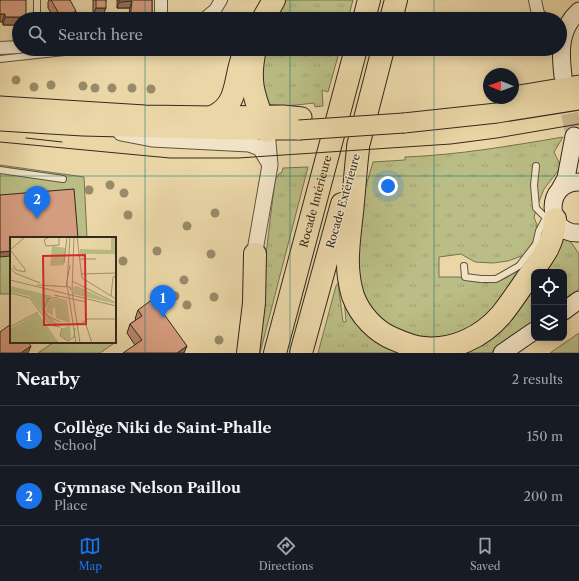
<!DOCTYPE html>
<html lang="en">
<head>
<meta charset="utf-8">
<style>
	body { margin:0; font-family:"Libre Caslon Text",serif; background:#20242c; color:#f1f3f6 }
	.controls { position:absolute; right:12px; bottom:12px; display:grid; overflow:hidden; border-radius:8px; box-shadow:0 2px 10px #0003 }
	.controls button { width:36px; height:36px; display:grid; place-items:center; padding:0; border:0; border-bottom:1px solid #363941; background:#171b24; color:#f1f3f6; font:20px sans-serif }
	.compass { position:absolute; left:483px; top:68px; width:36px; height:36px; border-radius:50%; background:#171b24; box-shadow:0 2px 10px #0003; rotate:271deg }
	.you { position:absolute; left:388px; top:186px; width:14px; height:14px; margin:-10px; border:3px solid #fff; border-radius:50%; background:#1a73e8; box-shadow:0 0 0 6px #1a73e833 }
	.badge { display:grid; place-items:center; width:26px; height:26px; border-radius:50%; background:#1a73e8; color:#fff; font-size:13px; font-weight:700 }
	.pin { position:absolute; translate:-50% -33px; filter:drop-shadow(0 1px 2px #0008) }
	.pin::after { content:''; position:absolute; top:21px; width:14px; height:12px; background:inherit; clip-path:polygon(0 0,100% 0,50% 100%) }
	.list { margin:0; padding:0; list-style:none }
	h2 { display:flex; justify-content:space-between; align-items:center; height:52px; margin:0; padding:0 16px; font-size:17px }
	h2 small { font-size:13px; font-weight:400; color:#9ea1a6 }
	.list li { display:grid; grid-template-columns:26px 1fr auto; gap:12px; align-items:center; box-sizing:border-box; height:60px; padding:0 16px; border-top:1px solid #363941 }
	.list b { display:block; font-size:15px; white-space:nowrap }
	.list p { margin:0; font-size:13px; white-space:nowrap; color:#9ea1a6 }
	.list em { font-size:13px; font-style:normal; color:#9ea1a6 }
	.icon { flex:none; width:22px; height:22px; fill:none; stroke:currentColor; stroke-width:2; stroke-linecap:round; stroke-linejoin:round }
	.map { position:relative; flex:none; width:579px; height:353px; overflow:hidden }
	.search { position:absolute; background:#171b24; box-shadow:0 2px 10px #0003; left:12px; right:12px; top:12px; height:44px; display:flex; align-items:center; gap:10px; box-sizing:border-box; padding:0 14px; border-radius:22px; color:#9ea1a6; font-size:15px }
	.sheet { height:172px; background:#171b24 }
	nav { display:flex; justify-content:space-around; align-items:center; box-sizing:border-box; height:56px; border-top:1px solid #363941; background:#171b24; font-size:11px; color:#9ea1a6 }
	nav a { display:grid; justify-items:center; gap:2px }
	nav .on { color:#1a73e8 }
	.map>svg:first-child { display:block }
	.grass { fill:url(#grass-tufts); stroke:#767350 }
	.garden { fill:#babd85; stroke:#767350 }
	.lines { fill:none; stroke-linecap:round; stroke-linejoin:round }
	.secondary-tunnel { stroke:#c5b38b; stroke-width:17; stroke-dasharray:17 8; stroke-linecap:butt }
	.service-casing { stroke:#61543f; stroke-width:8 }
	.minor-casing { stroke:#61543f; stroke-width:14 }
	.tertiary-casing { stroke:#61543f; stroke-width:17 }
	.secondary-casing { stroke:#33291c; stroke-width:19 }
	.primary-casing { stroke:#33291c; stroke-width:21 }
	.motorway-casing { stroke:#33291c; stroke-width:24 }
	.service { stroke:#f1e4c6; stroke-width:6 }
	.minor { stroke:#f1e4c6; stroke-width:12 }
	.tertiary { stroke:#f1e4c6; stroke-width:15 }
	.secondary { stroke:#f1e4c6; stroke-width:17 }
	.primary { stroke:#ead6a7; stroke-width:19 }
	.motorway { stroke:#ead6a7; stroke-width:22 }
	.tram { stroke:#33291c; stroke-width:1 }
	.primary-bridge-casing { stroke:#33291c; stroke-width:21; stroke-linecap:butt }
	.primary-bridge { stroke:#ead6a7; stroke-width:19 }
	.tree { fill:#988b69 }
	.wall { fill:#b7876d; stroke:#33291c }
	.shaded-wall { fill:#956e59; stroke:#33291c }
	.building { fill:#d59d7f; stroke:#33291c }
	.grid { fill:none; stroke:#0f766e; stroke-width:1; stroke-opacity:0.55 }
	.labels { text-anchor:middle; stroke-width:3; stroke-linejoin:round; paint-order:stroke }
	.street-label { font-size:11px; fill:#33291c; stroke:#f1e4c6 }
	.inset-road { fill:none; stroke:#a1916f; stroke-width:1 }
	.view { fill:#d62828; fill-opacity:0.15; stroke:#d62828; stroke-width:2 }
	.inset-edge { fill:none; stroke:#33291c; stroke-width:2 }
</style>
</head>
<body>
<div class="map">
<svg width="579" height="353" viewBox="0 0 579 353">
	<defs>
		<pattern id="grass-tufts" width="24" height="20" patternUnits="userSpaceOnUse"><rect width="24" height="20" fill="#babd85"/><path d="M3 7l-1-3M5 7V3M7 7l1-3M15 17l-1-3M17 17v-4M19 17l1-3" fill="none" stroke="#a0a272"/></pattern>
	</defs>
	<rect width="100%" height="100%" fill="#ead6a7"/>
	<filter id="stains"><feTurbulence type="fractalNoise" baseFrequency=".005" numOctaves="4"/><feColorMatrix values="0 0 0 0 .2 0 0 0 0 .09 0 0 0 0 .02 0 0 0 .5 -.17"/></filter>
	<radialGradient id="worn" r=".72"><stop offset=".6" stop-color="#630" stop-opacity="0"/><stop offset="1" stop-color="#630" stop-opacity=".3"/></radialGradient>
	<path class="grass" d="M282,0H353L348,19H272Z
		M260,49H340L328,92L322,90L323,106L315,107L314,103L288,106L265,104Z
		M563,137L554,152L561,167L544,189L538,204L534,217L537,225L534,241L524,255L508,261L493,263L475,262L461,254L439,257V277H460L470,281L487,283L504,279L530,264L483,322L459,335L425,341L390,329L368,306L355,273L363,196L373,162L405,160V157C458,155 510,146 563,137Z
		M308,167L260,353H254L275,180L279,174L282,172L283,168Z
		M558,235L571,242L579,254V288L574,296L564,305V272H538Z
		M534,277V324L491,353H444Z
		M338,283L343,322H346L343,283L417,353H318L336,286Z
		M579,333V353H550Z"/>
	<path class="garden" d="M0,165L84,177L87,238H11V294H0Z
		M54,342H112L113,344L100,353H38Z"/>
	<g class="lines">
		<path class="secondary-tunnel" d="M565,89L574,136"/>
		<g class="service-casing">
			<path id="service" d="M37,19V0
				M0,59L92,49
				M0,170L63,179
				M464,266L465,277L481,279H496L519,266L536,244L539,231L546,218L536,208L534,185L536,166"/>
		</g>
		<g class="minor-casing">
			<path id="minor" d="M161,0V19
				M535,0L538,14L543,19
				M204,19L215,10L221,0
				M0,48L19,47"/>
		</g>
		<g class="tertiary-casing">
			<path id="tertiary" d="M121,133L152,139L249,144L260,148L269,163
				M253,262L270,165L267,131L275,127"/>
		</g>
		<g class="secondary-casing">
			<path id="secondary" d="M563,76C560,51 559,29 579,11
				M579,182C543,182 546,235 579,233
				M560,189L566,178L574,136
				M564,311L579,300
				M502,353L534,331"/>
		</g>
		<g class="primary-casing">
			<path id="primary" d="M513,96L579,85
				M0,106L145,115L214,116L283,115L302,117
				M0,121L83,126L238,130H299
				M404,123L497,113L579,100"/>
		</g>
		<g class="motorway-casing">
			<g id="motorway">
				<path d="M263,19L274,0"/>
				<path d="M364,19L369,0"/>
				<path d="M391,19L396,0"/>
				<path d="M255,49C247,85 255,98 267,131"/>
				<path d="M214,116C239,104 234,79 243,56"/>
				<path d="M358,146L383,49"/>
				<path d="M358,149C355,173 354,197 351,221C348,248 345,270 353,296C360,315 376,332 394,339C403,343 413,347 423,348C453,351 482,337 501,315C510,304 518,292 526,280C541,259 554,246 555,219"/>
				<path d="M248,353L254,303L255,254"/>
				<path id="s1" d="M275,353L356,49"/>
				<path d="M301,353L342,204"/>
			</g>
		</g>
		<use href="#service" class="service"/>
		<use href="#minor" class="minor"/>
		<use href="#tertiary" class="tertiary"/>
		<use href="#secondary" class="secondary"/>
		<use href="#primary" class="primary"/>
		<use href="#motorway" class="motorway"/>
		<path class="tram" d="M26,138L62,142
			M0,142L170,158H238L451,144L497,138L579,124"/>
		<g class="primary-bridge-casing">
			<path id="primary-bridge" d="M299,130L404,123"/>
		</g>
		<use href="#primary-bridge" class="primary-bridge"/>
	</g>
	<g class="tree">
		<circle cx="16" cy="80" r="4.5"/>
		<circle cx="51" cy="85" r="4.5"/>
		<circle cx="83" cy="86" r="4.5"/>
		<circle cx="34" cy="87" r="4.5"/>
		<circle cx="95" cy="88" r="4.5"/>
		<circle cx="112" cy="88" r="4.5"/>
		<circle cx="132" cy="88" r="4.5"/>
		<circle cx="151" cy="89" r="4.5"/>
		<circle cx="110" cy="185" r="4.5"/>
		<circle cx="89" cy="190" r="4.5"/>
		<circle cx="124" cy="193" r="4.5"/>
		<circle cx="215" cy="213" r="4.5"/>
		<circle cx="128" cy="215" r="4.5"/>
		<circle cx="187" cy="226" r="4.5"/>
		<circle cx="157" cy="251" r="4.5"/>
		<circle cx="211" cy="254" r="4.5"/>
		<circle cx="123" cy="261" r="4.5"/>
		<circle cx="184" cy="280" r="4.5"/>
		<circle cx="175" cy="296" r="4.5"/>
		<circle cx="214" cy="297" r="4.5"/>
		<circle cx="187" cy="305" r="4.5"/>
		<circle cx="219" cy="340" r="4.5"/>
	</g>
	<path class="wall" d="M0,0L26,17L25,19H19V25H3Z
		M49,0H70L74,19H55L48,8V2Z
		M93,0H106L103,15H93Z
		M117,0H152V19H128L130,8H117Z
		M138,310L187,346L135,345L127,333L130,324L136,320L135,319Z"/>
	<path class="shaded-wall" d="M132,1L130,8H117L119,2Z
		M96,8H106L103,15H93Z
		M76,11L74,19H62Z
		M0,14H5L2,22H0Z
		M5,17H26L25,19H19V25H3Z
		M11,251V256L0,257V252Z
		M31,346L28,353H21Z
		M187,346L184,353H177Z"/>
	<path class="building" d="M0,0H26V17H5V14H0Z
		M51,0H70L76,11L62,19Z
		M96,0H106V8H96Z
		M119,0H152V19H130L132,1L119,2Z
		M74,189L78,238H11V251L0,252V195Z
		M153,299L187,346L177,353H123L142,340L130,324L142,316L138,310Z
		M11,324V342H28L31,346L21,353H0V332Z"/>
	<path class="grid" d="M145,0V19M290,0V19M434,0V19M145,49V353M290,49V353M434,49V353M0,176H579"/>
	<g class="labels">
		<g class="street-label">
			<text dy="4" stroke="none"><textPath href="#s1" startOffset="157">Rocade Intérieure</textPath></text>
			<text transform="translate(343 201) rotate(-74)" y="4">Rocade Extérieure</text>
		</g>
	</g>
	<g transform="translate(10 237)">
		<rect width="106" height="106" fill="#ead6a7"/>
		<path d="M0,49L42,59L34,74L47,87L40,86L20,59L0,55ZM67,49L106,67L63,57V50ZM48,61L57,63L60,86L46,81L45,71H43V79L36,74L38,64ZM28,76L49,106H0V92ZM60,88L61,102L57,103L51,99L52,92Z" fill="#babd85"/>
		<path d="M101,0H105L106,17H70V12L101,13ZM42,9L56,11L54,28L40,29Z" fill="#babd85"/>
		<path class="inset-road" d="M39,0L34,3L36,9L49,8V0M60,0L57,47L66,106M64,0L62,54L70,106M67,0L72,41L106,62M0,13L15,0M1,14L15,32V35L6,33L3,28M70,22H86M54,26L57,0M1,31L5,36L30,46M71,37L106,36M0,43L106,69M62,44L106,66M27,48L45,49M44,49L60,50L61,53M56,50L60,28M0,56L20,61L40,88L50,90M44,58L76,65M101,59L103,40L106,39M48,60L38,62L34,72L38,79L50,85M67,86L76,88L82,106M72,86L78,82H106M0,90L28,75M52,91L50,99L58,104L64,100L65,91"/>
		<path class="view" d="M75,18L76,87L34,88L33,19Z"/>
		<rect width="106" height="106" class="inset-edge"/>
	</g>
	<rect width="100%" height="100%" filter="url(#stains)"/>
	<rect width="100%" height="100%" fill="url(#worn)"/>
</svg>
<div class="controls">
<button><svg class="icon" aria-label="locate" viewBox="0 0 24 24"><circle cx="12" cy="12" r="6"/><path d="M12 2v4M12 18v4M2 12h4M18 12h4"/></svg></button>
<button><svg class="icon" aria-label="layers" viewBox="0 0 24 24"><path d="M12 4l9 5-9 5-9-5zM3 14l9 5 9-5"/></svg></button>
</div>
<svg class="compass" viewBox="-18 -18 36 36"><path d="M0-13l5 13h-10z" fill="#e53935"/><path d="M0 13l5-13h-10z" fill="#9ea1a6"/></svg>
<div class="you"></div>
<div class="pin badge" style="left:163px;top:318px">1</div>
<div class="pin badge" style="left:37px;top:219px">2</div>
<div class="search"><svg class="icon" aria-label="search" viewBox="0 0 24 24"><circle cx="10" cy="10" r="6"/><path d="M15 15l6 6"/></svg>Search here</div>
</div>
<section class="sheet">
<h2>Nearby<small>2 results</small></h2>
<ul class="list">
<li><span class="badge">1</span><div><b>Collège Niki de Saint-Phalle</b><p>School</p></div><em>150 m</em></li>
<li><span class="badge">2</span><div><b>Gymnase Nelson Paillou</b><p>Place</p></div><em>200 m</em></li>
</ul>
</section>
<nav>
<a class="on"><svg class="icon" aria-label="map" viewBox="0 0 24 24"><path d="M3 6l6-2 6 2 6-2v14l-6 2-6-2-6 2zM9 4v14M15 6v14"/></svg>Map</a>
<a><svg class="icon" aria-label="directions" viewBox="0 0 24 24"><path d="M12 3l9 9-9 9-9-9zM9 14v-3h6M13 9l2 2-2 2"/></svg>Directions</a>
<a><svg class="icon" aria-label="saved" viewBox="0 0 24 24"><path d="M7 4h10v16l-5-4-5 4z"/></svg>Saved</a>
</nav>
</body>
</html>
